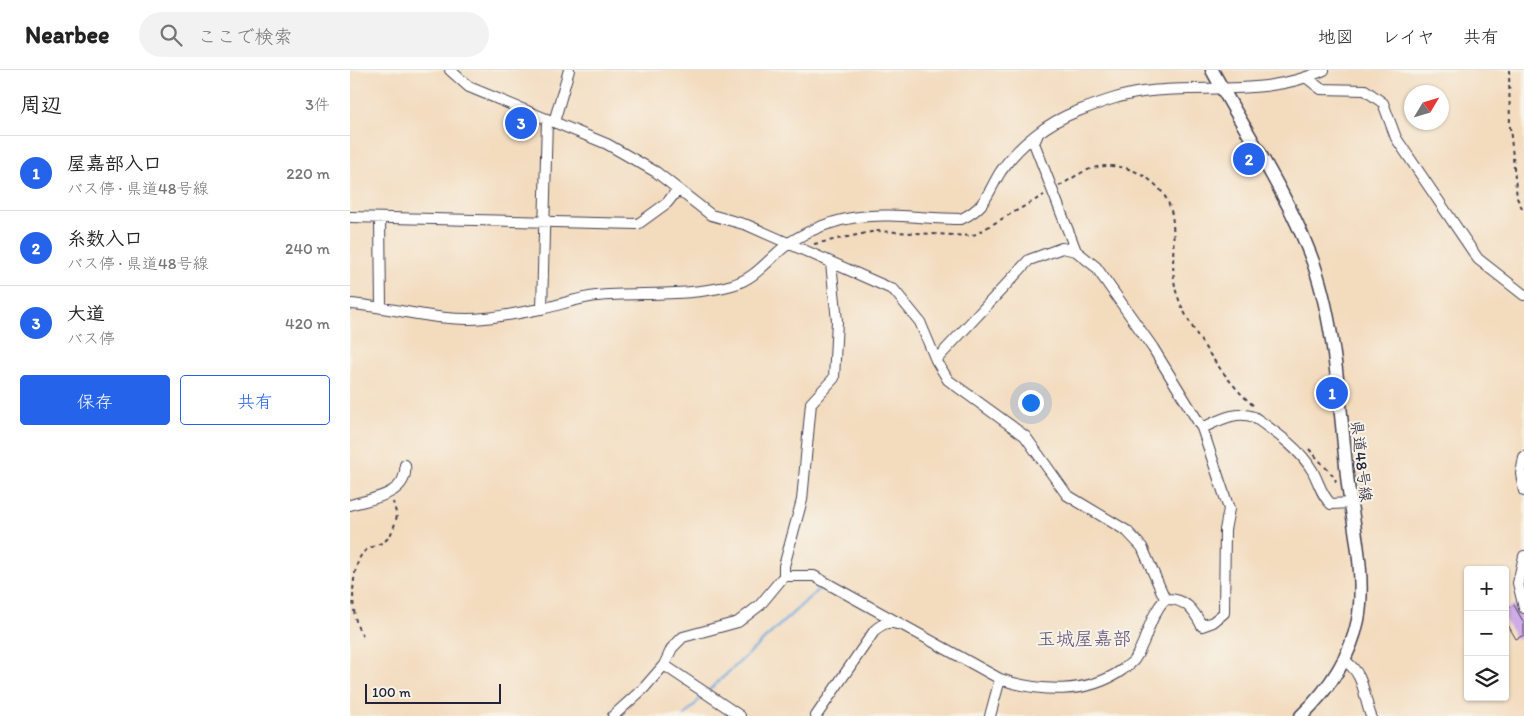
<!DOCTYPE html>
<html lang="ja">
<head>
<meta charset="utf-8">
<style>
	body { margin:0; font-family:Itim,"Klee One",sans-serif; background:#f2f2f2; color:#222 }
	.controls { position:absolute; right:15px; bottom:15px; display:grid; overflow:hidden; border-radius:5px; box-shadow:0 1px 4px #0004 }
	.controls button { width:45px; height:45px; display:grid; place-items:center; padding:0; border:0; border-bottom:1px solid #e0e0e0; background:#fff; color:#222; font:25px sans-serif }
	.compass { position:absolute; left:1054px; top:15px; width:45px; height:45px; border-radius:50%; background:#fff; box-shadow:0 1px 4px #0004; rotate:52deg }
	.scale { position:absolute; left:15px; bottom:12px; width:136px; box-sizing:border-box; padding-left:5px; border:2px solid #22223b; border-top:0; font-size:14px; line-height:18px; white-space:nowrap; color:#22223b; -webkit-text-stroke:4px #f7f3e8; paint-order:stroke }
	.you { position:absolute; left:680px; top:332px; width:18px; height:18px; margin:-12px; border:4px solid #fff; border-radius:50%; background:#1a73e8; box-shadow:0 0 0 8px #1a73e833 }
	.badge { display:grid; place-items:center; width:32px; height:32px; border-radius:50%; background:#2563eb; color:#fff; font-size:16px; font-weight:700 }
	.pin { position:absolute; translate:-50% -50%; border:2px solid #fff; box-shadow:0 1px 5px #0006 }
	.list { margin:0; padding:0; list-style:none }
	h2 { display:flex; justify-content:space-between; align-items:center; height:65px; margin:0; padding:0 20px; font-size:21px }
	h2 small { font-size:16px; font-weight:400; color:#767676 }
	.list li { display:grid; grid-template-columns:32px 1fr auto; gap:15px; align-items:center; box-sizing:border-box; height:75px; padding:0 20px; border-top:1px solid #e0e0e0 }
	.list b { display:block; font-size:19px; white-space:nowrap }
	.list p { margin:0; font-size:16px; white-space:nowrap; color:#767676 }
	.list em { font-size:16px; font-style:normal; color:#767676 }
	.actions { display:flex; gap:10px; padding:15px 20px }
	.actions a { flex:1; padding:11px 0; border:1px solid #2563eb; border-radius:5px; text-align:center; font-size:18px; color:#2563eb }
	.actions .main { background:#2563eb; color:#fff }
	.icon { flex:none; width:28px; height:28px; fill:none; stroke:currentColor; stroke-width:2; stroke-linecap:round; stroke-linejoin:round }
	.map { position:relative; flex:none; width:1174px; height:646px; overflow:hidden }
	header { display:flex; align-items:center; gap:30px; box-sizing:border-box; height:70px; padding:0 25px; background:#fff; border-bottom:1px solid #e0e0e0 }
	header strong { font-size:24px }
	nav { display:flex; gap:28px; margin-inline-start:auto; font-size:18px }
	.search { width:350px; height:45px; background:#f2f2f2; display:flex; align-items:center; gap:12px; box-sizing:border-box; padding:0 18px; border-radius:28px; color:#767676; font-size:19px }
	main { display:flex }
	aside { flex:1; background:#fff }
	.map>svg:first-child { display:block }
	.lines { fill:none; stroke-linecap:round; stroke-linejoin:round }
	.stream { stroke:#6aa5da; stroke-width:2.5 }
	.building { fill:#c79fe6 }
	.minor-casing { stroke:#413e4f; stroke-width:12 }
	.major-casing { stroke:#413e4f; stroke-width:15 }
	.path { stroke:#413e4f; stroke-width:2; stroke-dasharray:4 4; stroke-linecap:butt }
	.minor { stroke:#fff; stroke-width:10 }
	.major { stroke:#fff; stroke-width:12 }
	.labels { text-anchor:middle; stroke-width:4; stroke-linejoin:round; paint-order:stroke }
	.street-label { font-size:16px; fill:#22223b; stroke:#f7f3e8 }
	.quarter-label { font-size:19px; fill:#5c4e77; stroke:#f7f3e8 }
</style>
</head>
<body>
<header>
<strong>Nearbee</strong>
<div class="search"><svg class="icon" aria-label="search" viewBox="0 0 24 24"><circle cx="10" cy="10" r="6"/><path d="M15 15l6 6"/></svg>ここで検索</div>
<nav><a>地図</a><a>レイヤ</a><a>共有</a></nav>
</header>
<main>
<aside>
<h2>周辺<small>3件</small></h2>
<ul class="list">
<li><span class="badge">1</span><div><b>屋嘉部入口</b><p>バス停 · 県道48号線</p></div><em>220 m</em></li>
<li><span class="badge">2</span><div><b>糸数入口</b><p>バス停 · 県道48号線</p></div><em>240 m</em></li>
<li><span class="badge">3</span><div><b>大道</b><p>バス停</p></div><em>420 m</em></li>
</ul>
<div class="actions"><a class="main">保存</a><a>共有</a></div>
</aside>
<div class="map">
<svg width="1174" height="646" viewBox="0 0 1174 646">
	<rect width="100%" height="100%" fill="#f7f3e8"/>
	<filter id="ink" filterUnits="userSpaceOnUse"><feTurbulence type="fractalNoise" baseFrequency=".02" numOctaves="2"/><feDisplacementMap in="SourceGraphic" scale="10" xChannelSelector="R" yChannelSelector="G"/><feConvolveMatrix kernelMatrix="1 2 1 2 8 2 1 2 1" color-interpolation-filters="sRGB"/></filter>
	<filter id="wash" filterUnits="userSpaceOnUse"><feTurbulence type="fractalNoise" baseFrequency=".0096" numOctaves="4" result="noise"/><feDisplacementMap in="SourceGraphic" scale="20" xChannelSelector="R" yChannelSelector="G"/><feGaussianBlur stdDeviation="1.12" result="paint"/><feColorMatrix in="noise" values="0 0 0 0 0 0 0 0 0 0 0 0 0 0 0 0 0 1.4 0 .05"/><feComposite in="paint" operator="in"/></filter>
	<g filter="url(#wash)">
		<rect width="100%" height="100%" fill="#f3dbbe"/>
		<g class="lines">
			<path class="stream" d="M357,622L470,518
				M334,646L353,626"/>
		</g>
		<g id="blocks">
			<path class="building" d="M1164,535L1174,553V565L1166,569L1155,550V540Z"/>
		</g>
	</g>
	<g filter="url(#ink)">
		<use href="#blocks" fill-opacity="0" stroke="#413e4f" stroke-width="1"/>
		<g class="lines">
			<g class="minor-casing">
				<path id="minor" d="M100,0L119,17L257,74L306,102L361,145L397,155L544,220L570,252L586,290L598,310L675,366L717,425L777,461L792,477L815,529
					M957,8L971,19L1015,20L1033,33L1046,68L1128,189L1174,225
					M204,52L219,0
					M688,64L684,73L726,181
					M0,147L288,154L317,133L328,119
					M30,148L31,236
					M0,234C45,237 90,253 135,248C155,246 175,242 195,238C212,234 229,228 246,226C290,222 340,227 382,215C408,208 421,185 442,171C502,134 546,148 611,149C637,137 637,123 651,101C669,75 698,52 728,41C752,32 776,23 801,21C859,15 920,26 974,0
					M192,239L197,49
					M852,358C868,351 886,340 904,347C925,362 949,378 962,400C969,412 971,425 981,434L1001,433
					M1174,387L1171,404L1174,421
					M0,435C20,429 59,425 55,395
					M1174,486L1168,513L1174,538
					M434,506H464L650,609C689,622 737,625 772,600C775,597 781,594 784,590C797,572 798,548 815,529C835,528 843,539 852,556L863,552L874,543L875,460L879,439L852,358L803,278L746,197L726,181L712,178L679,190L586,290
					M995,591C1015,604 1013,626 1021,646
					M314,595L390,646
					M263,646L294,618L314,595L322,578L333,567L388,552L410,535L434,506V496L452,430L461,333L484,308L487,251L481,193
					M466,646L525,560C532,554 538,551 547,554
					M640,646L650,609"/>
			</g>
			<g class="major-casing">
				<path id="major" d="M862,0C894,59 936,122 960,184C986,250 990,343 998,415C1004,458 1016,507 1008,550C1000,589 979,619 951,646"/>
			</g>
			<path class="path" d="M1159,0L1160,57L1167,128L1174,142
				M709,116C720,110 730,102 743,98C775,89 816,110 822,145C826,170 820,196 826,221C834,252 879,316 904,336
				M464,174L526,161L622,166L694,125
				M959,379L985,408L986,412
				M13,566C0,552 0,501 12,484C18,476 33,475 38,468C43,462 45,453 47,446L43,432"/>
			<use href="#minor" class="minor"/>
			<use href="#major" class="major"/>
		</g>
	</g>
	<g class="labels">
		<g class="street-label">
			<text transform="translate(1012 391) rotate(83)" y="6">県道48号線</text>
		</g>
		<g class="quarter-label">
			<text x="734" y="575">玉城屋嘉部</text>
		</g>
	</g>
</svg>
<div class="controls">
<button>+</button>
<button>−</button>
<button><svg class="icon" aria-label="layers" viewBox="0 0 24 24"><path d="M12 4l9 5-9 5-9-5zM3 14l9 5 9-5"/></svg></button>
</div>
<svg class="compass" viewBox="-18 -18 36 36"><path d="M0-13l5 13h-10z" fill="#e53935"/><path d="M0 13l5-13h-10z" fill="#767676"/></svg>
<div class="scale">100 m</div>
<div class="you"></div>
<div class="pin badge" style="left:982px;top:323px">1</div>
<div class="pin badge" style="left:899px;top:89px">2</div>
<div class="pin badge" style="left:171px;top:53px">3</div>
</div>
</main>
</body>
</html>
